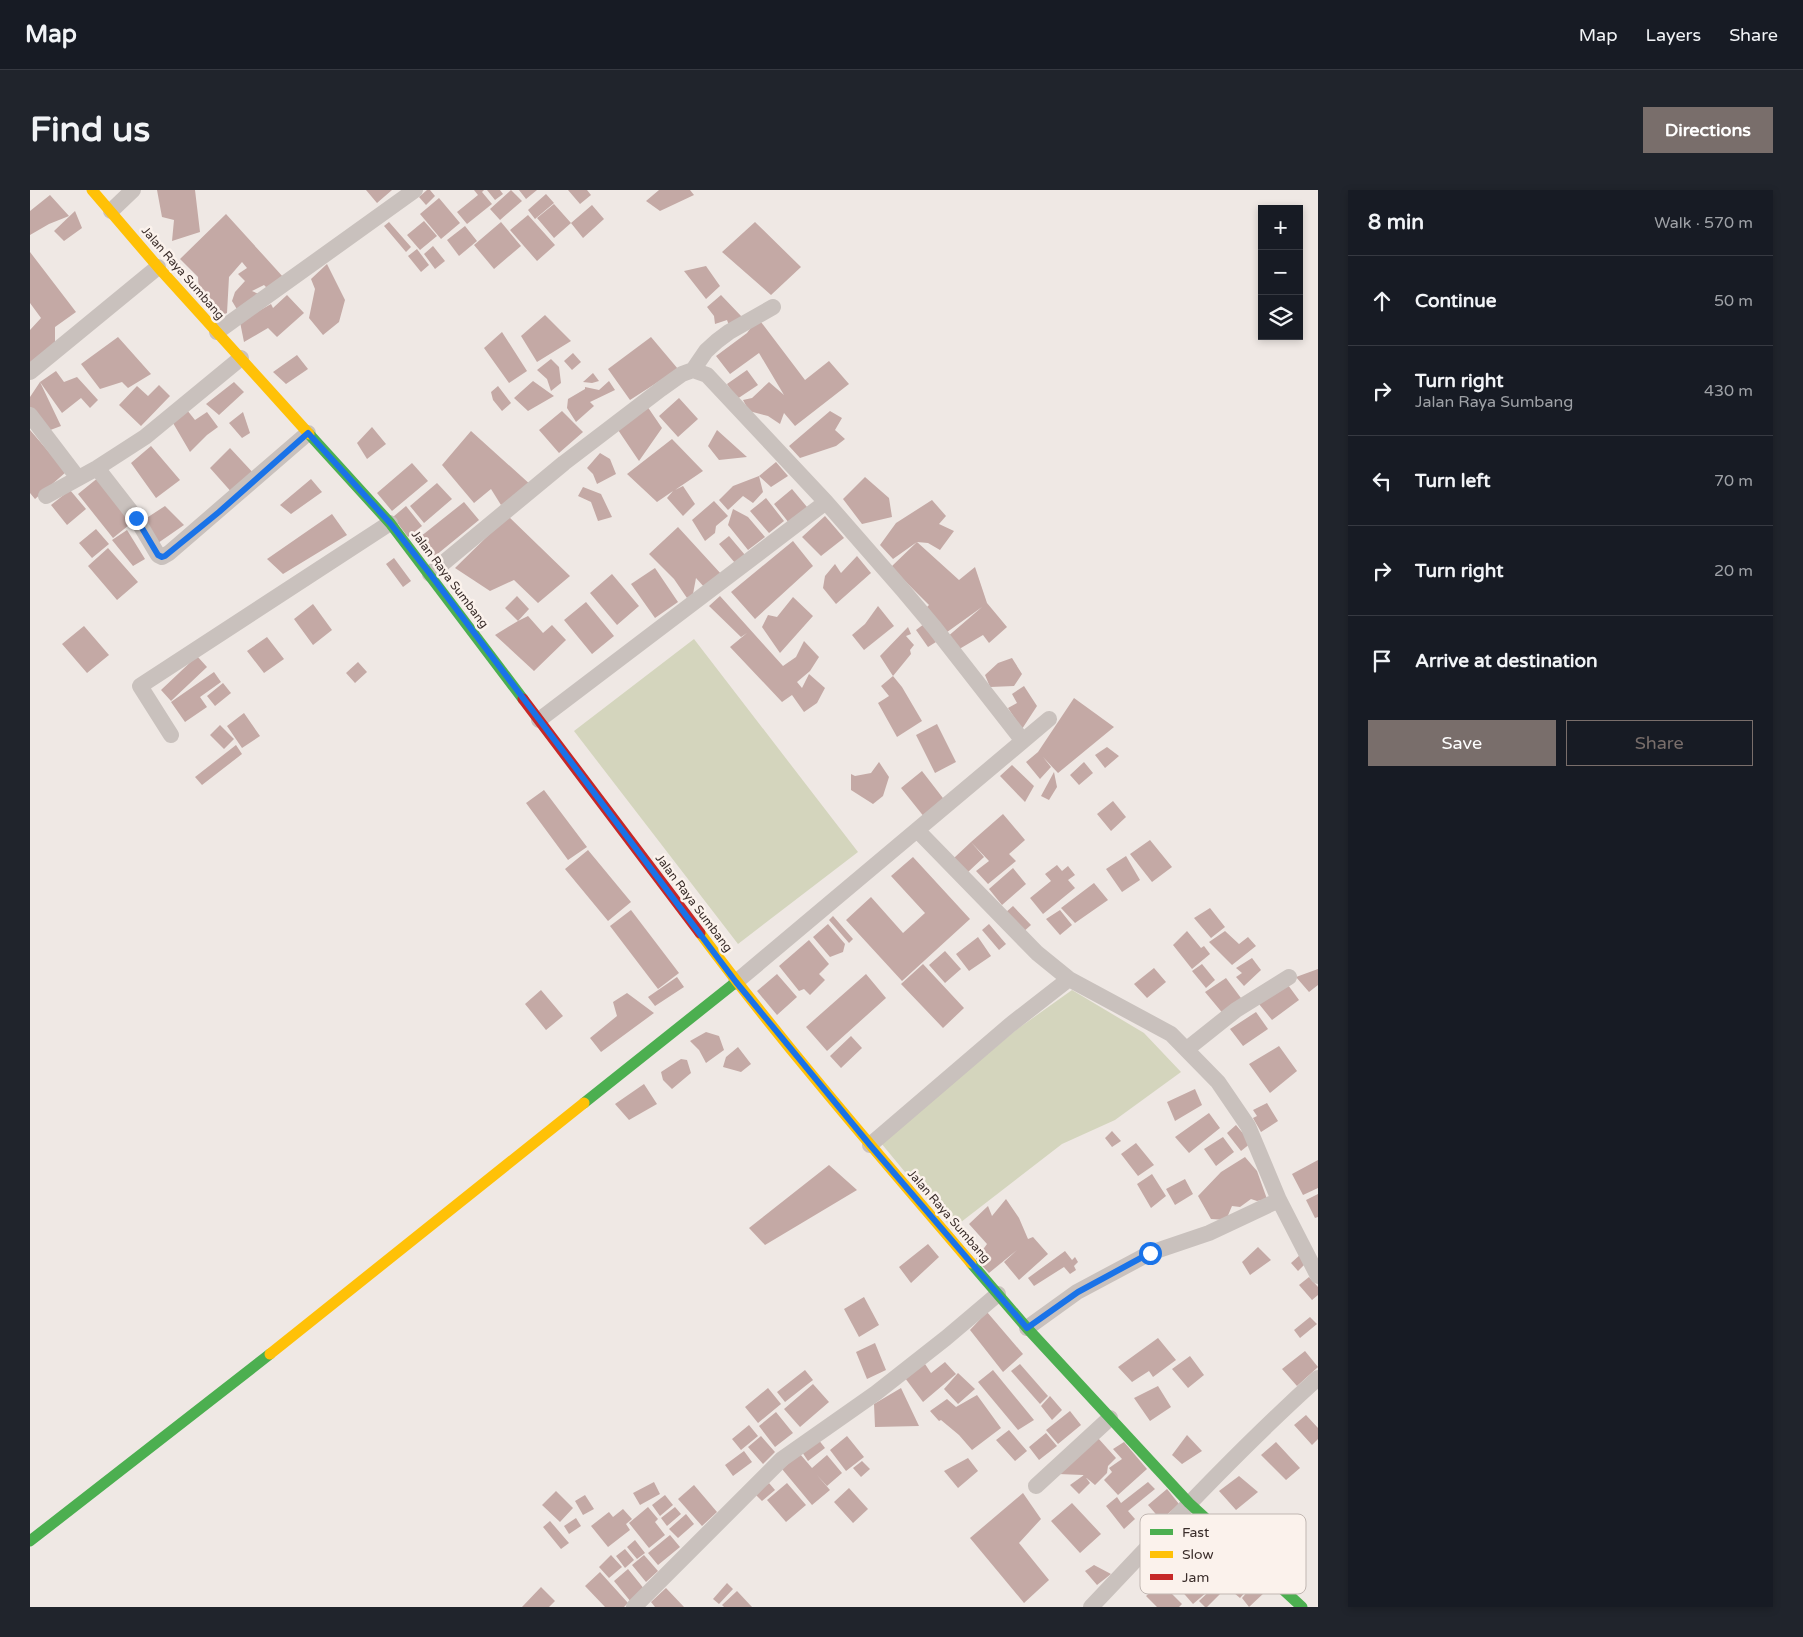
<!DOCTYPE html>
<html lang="en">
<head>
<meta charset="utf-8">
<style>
	body { margin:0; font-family:"Varela Round",sans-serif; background:#20242c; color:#f1f3f6 }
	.controls { position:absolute; right:15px; top:15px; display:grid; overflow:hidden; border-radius:0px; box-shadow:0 2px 8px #0003 }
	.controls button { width:45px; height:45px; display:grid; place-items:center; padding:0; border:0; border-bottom:1px solid #363941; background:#171b24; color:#f1f3f6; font:25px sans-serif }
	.stop { position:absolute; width:15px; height:15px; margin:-11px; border:4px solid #1a73e8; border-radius:50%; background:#fff }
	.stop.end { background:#1a73e8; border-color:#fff; box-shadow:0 1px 5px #0008 }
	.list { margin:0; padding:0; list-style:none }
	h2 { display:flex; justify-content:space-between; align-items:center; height:65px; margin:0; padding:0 20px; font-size:21px }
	h2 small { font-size:16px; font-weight:400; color:#9ea1a6 }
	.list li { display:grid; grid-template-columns:32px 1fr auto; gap:15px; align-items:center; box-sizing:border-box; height:90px; padding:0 20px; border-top:1px solid #363941 }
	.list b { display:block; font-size:19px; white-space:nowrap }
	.list p { margin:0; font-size:16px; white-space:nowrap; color:#9ea1a6 }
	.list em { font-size:16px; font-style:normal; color:#9ea1a6 }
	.actions { display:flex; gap:10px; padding:15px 20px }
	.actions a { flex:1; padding:11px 0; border:1px solid #796e6b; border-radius:0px; text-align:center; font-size:18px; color:#796e6b }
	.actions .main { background:#796e6b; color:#fff }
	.icon { flex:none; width:28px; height:28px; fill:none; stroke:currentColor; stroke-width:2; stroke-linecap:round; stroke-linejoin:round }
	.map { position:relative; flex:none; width:1288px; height:1417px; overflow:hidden; border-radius:0px }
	header { display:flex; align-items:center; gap:30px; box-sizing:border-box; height:70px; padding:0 25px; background:#171b24; border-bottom:1px solid #363941 }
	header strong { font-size:24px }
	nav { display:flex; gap:28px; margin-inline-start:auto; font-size:18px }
	.intro { display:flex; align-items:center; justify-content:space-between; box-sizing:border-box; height:120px; padding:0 30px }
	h1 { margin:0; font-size:35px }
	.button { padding:12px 22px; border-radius:0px; background:#796e6b; color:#fff; font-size:18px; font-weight:700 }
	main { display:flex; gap:30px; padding:0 30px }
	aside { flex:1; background:#171b24; border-radius:0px; box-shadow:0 2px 8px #0003 }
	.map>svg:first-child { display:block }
	.green { fill:#d4d5bd }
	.building { fill:#c4a9a5 }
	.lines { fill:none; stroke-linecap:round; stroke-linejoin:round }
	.street { stroke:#c9c1bd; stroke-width:16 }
	.fast { stroke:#4caf50; stroke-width:11 }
	.slow { stroke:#ffc107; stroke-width:11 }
	.jam { stroke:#c62828; stroke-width:11 }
	.route { stroke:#1a73e8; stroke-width:6 }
	.labels { text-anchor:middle; stroke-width:5; stroke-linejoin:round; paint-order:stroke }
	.street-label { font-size:12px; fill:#3a2d2a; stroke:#fbf2ec }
	.key { fill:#fbf2ec; stroke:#c1b7b2; stroke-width:1 }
	.key-label { font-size:14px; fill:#3a2d2a }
</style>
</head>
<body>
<header>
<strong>Map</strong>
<nav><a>Map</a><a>Layers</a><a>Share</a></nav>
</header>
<div class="intro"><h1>Find us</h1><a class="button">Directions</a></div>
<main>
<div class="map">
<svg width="1288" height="1417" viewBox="0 0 1288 1417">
	<rect width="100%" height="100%" fill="#efe8e4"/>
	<path class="green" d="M664,449L828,662L708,754L544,541Z
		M1042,800L1114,843L1151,882L1085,930L1032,954L922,1039L851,953L986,840Z"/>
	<path class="building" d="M127,0H165L170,42L142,51L144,30L132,27Z
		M336,0H362L347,13Z
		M397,0H400L405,6L396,15L389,7Z
		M444,0H454L452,2L462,14L437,34L427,22L448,5Z
		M457,0H470L473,4L465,10Z
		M481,0L492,11L470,30L460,19Z
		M489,0H507L496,9Z
		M538,0H557L561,5L550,14Z
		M629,0H660L664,5L630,21L616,11Z
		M516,4L524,13L505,29L498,20Z
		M20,5L39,26L19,34L0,45V21Z
		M409,8L430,33L411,49L390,24Z
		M524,14L541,33L562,15L574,29L553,48L541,33L524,48L507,28Z
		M45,21L52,38L34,51L24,41Z
		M196,24L254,88L239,100L234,95L222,101L231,105L208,121L202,111L205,102L215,91L208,84L217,78L212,72L199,87L197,123L184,128L169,105L168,87L150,69Z
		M498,25L525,55L507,71L480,40Z
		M394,31L407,46L390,60L377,45Z
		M359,32L381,57L376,62L354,36Z
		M471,32L491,56L464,79L444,55Z
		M725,32L771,77L741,105L692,62Z
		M435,36L447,51L429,66L417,50Z
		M403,56L415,71L405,79L394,64Z
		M387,59L399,75L391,82L378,66Z
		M0,62L46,122L25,137V159L0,176V140L11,128L0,113Z
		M297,74L315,110L309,132L293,145L279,128L285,99L281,89Z
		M676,76L690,96L676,109L654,81Z
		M257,105L274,123L247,147L238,138L214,152L210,132L241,114L243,118Z
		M691,105L712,127L700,138L697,130L685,134L684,126L677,117Z
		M515,125L541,151L507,172L491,146Z
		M728,128L775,190L799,171L819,194L765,236L754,223L750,234L738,226L719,221L713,210L722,208L739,192L754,205L729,163L700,184L686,166L717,143Z
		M472,142L497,181L479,193L454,158Z
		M88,147L121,184L98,198L92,192L70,199L51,174Z
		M621,147L648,179L600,210L578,179Z
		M543,163L551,172L542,180L534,171Z
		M267,165L278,179L256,194L243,182Z
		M521,169L529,177L531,193L521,201L517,189L507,180Z
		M717,180L728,195L707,209L697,194Z
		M26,181L34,192L47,187L68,210L60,218L51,208L32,223L10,192Z
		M563,183L569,191L562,193L553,192Z
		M503,191L524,206L498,221L484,208Z
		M579,191L585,200L560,212L564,216L546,232L537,218L538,209L555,199V197L569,200Z
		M10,192L31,236L15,242L0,220V207Z
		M204,192L214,202L189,225L176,214Z
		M129,195L140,206L111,236L89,215L107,196L118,206Z
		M468,196L481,213L472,221L463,210L461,202Z
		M649,208L668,229L648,247L629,226Z
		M617,216L632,238L609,271L586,237Z
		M157,220L165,230L177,222L188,237L177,245L160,262L143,233Z
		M532,221L553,242L529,263L509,240Z
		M800,221L812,228L805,240L815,249L806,256L770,268L759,256Z
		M213,222L220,243L212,248L199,233Z
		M342,237L356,254L337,269L327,253Z
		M0,240L36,282L5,309L0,303Z
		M687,240L717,267L689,270L678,256Z
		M441,241L502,296L471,315L461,299L444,313L412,275Z
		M642,249L673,281L645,300L653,296L665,314L653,326L637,308L643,301L627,312L597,284Z
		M121,256L150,290L126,308L101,273Z
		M200,258L226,286L204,305L180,278Z
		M570,263L580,269L586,284L567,294L563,284L557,278Z
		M746,272L758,286L741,297L729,286L733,302L723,313L713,306L698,320L689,310L703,296L729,286Z
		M382,273L398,291L362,321L347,303Z
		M69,287L104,331L83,348L48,304Z
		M835,287L859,308L862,327L832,334L813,309Z
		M281,289L292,302L261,324L250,315Z
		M407,293L422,309L394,333L380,316Z
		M553,297L571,304L582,327L568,331L561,312L548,306Z
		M762,299L777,317L759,333L744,314Z
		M40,300L56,319L37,335L21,315Z
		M736,308L754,331L739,343L720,321Z
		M902,310L916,326L909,334L924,341L910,360L898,353L887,352L929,390L945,377L957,413L977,437L959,453L953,445L926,461L916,448L952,417L913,445L895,419L899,415L861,377L887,352L863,369L850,355L866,333Z
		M684,311L698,326L686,336L685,343L675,351L662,330Z
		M434,312L449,330L405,366L390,347Z
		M135,316L154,335L128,353L115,329Z
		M376,316L392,336L378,347L363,327Z
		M703,319L718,327L735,347L718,360L698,335Z
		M302,324L317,345L253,384L237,369Z
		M478,326L540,386L508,413L484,390L460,401L425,378Z
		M795,326L814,348L791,366L772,347Z
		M648,337L692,385L675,398L666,388L663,404L657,408L644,389L619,364Z
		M66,339L79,354L62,368L49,353Z
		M97,340L115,369L103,376L82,350Z
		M699,346L715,365L705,373L689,354Z
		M763,351L783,376L725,429L701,402Z
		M78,358L108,392L87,410L58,376Z
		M827,366L841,383L806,414L793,398L795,386L805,374L811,383Z
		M364,368L381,391L373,397L356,374Z
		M625,378L648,412L625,428L601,394Z
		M582,384L609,416L587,435L560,403Z
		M487,406L499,419L488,431L498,426L513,443L522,435L536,450L504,481L465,445L488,431L475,418Z
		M690,406L753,476L766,467L774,451L789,467L780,481L767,492L772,498L779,484L795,498L787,513L774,522L762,505L752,512L700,457L717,443L711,447L679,416Z
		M763,407L783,426L750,463L732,437L738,425L747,427Z
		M556,412L584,446L562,464L534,430Z
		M283,414L302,440L283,455L264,429Z
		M848,416L864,436L834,460L822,445L835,434Z
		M894,434L906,452L898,457L886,440Z
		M54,436L79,465L57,483L32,454Z
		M878,437L881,444L876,446L884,455L880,460L881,464L863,486L850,466Z
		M237,447L254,469L234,483L217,461Z
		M167,466L177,477L141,511L131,500Z
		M982,468L992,484L984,496L960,497L955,485L968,473Z
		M328,472L337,482L325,493L316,483Z
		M184,482L191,492L170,507L177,517L155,532L141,512Z
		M863,486L872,497L892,531L867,547L848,513L859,506L851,496Z
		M193,493L201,503L185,516L177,506Z
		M994,496L1007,516L992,539L978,518L987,513L982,504Z
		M1044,508L1084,537L1028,583L1013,567L1021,577L1010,589L996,572L1008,562Z
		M214,523L230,546L212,558L197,536Z
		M907,534L926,572L905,583L886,545Z
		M190,535L204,549L194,559L180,545Z
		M206,555L212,564L172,595L165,587Z
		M1077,557L1089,566L1075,578L1065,565Z
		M849,572L859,587L853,606L843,614L821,600V584L825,586L841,583Z
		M1054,572L1063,583L1049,595L1040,585Z
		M982,575L1004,596L995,612L970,586Z
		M892,581L916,612L895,628L871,598Z
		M1024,582L1027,597L1019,610L1011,606Z
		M514,600L557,657L538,670L496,613Z
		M1083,611L1096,627L1081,641L1067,624Z
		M973,624L995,650L979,664L986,671L958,694L946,681L959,671L941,652Z
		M1120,650L1142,677L1122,692L1100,664Z
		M941,652L954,667L938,682L924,668Z
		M558,660L601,712L578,731L535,679Z
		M1096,666L1110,690L1092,702L1076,679Z
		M883,667L940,729L872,791L816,730L841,707L873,743L895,723L861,686Z
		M1027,675L1032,681L1038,676L1045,685L1038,690L1045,698L1013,724L1000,708L1021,691L1015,684Z
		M983,678L996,694L972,715L959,699Z
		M1064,693L1078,710L1045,733L1031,718Z
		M983,716L1001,735L992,743L975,723Z
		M1180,718L1195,737L1181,748L1164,728Z
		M601,720L649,783L628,799L580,736Z
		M1030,720L1042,735L1030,745L1016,729Z
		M803,726L823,749L819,753L799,730Z
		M798,734L815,754L813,762L800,767L783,747Z
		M959,734L976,754L969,760L952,740Z
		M1157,741L1171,758L1174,756L1180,764L1162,779L1143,755Z
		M1195,741L1209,754L1218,747L1226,756L1202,775L1179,752Z
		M948,747L961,766L939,781L926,764Z
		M779,750L799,774L789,784L795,790L780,805L774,799L769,801L749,776Z
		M915,761L931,779L915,793L899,775Z
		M1222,768L1231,780L1214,796L1206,787L1212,783L1206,778Z
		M893,774L934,818L913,838L871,794Z
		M1172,774L1185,790L1176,798L1162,781Z
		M1124,778L1136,792L1117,808L1104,794Z
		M1288,779V795L1279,802L1266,787Z
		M747,784L767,807L747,825L727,801Z
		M836,784L856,808L797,861L776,837Z
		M647,787L654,797L625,816L618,807Z
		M1196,788L1214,812L1195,826L1175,802Z
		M1258,795L1269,810L1242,830L1229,814Z
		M511,800L533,826L516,840L495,814Z
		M597,803L624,823L571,862L560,848L587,826L583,812Z
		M1226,822L1238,839L1213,856L1200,839Z
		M676,842L689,846L694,860L676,873L669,860L660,851Z
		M821,846L832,858L811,878L800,866Z
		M1249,856L1267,881L1240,903L1219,874Z
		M708,857L721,874L711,882L693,877L696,867Z
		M651,869L657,870L661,883L642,899L633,890L631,882Z
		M614,894L627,914L599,930L585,914Z
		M1165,899L1172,915L1145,931L1137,912Z
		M1237,913L1248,931L1231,942L1223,928L1227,926L1223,920Z
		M1179,923L1190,938L1159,963L1145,947Z
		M1206,935L1221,953L1211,961L1197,943Z
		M1082,941L1091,951L1082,957L1075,948Z
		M1193,947L1204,962L1186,976L1174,959Z
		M1106,953L1124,975L1108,986L1091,964Z
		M1215,967L1227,981L1237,1009L1227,1011L1221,1009L1210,1017L1202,1016L1196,1030L1181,1029L1168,1006L1191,982Z
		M1288,970V998L1273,1005L1262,984Z
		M799,975L827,1000L735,1055L719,1038Z
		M1122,984L1136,1006L1121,1018L1107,994Z
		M1155,989L1163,1004L1145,1015L1136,999Z
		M1288,1004V1027L1285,1028L1276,1010Z
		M976,1009L989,1028L998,1049L1003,1047L1018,1064L989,1090L974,1072L987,1060L959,1083L946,1069L957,1054L939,1034L958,1016L962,1026Z
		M898,1054L909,1067L881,1093L869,1077Z
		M1228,1057L1241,1070L1220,1085L1212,1072Z
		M1035,1061L1042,1070L1045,1067L1048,1072L1044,1076L1046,1080L1040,1084L1034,1077L1004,1096L998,1088Z
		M1271,1064L1277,1072L1268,1081L1261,1073Z
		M1279,1087L1288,1097V1105L1282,1110L1269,1095Z
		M834,1107L849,1135L829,1147L814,1119Z
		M957,1122L993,1164L973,1182L940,1140Z
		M1280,1127L1287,1134L1270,1148L1264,1140Z
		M1128,1148L1146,1170L1123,1187L1119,1181L1102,1192L1088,1177Z
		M845,1153L856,1180L837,1189L826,1162Z
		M1275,1161L1288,1177L1267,1196L1252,1179Z
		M1160,1166L1174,1185L1158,1198L1142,1179Z
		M915,1172L926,1184L893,1212L875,1188L895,1174L901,1183Z
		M990,1174L1018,1206L1010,1214L981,1181Z
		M775,1180L783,1190L755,1212L747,1202Z
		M963,1180L1004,1230L988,1240L948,1192Z
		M928,1183L945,1199L928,1214L914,1199Z
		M783,1194L799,1212L770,1237L754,1219Z
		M1128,1196L1141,1217L1120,1231L1104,1208Z
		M738,1198L751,1214L728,1233L715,1217Z
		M871,1198L889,1236L845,1237L844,1214Z
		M947,1205L971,1238L942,1260L929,1245L911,1230L909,1231L900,1221L917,1209L926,1217Z
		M1020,1206L1032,1220L1022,1230L1011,1216Z
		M1040,1221L1051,1235L1028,1254L1016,1240Z
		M746,1222L763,1243L745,1257L729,1236Z
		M1276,1225L1288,1238V1249L1282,1255L1264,1235Z
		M719,1235L728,1246L711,1260L702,1249Z
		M979,1240L997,1261L985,1271L966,1250Z
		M1016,1243L1027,1256L1009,1270L999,1257Z
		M1157,1245L1172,1261L1152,1274L1142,1265Z
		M731,1246L745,1262L733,1274L718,1257Z
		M817,1246L834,1267L816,1281L800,1260Z
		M1068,1248L1086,1268L1078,1276L1077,1283L1065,1295L1053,1285L1028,1284Z
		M788,1249L795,1258L778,1271L772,1262Z
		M1094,1252L1117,1279L1088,1305L1074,1290L1082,1282L1079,1278L1092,1269L1083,1259Z
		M1246,1252L1270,1278L1256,1290L1231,1265Z
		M714,1261L722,1272L703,1286L695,1275Z
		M770,1264L782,1278L797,1265L812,1283L797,1296L786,1284L800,1300L782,1315L752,1279Z
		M938,1268L948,1281L928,1298L914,1281Z
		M832,1271L840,1279L831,1287L823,1278Z
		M1054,1285L1060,1293L1049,1304L1040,1295Z
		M1209,1286L1228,1302L1206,1320L1189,1301Z
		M624,1292L630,1304L610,1315L603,1303Z
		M1118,1292L1125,1299L1098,1321L1105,1329L1094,1339L1076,1316L1087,1307L1091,1313Z
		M739,1293L745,1300L732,1311L725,1304Z
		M757,1293L776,1315L756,1332L737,1310Z
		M664,1295L687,1322L672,1336L648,1309Z
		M819,1298L838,1319L823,1333L804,1312Z
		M1137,1299L1149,1314L1131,1330L1118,1315Z
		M526,1301L543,1318L530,1332L512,1315Z
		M993,1303L1011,1329L989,1353L1019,1390L994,1413L940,1348Z
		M555,1305L564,1319L553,1325L545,1311Z
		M635,1305L643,1315L630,1326L622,1315Z
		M1042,1313L1071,1344L1050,1363L1021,1331Z
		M618,1317L628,1329L625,1332L635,1345L619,1358L599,1333Z
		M645,1317L651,1324L637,1336L631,1328Z
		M593,1319L602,1329L596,1334L600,1340L578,1357L561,1336L579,1322L583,1327Z
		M656,1324L664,1334L648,1348L639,1339Z
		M546,1328L551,1336L539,1344L534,1336Z
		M520,1331L539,1353L531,1359L513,1337Z
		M640,1345L650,1357L628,1375L618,1363Z
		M605,1350L615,1363L607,1369L597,1357Z
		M595,1359L604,1370L595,1378L586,1366Z
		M581,1365L592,1377L579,1388L569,1377Z
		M614,1365L628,1381L616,1392L602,1375Z
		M1164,1372L1184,1396L1163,1414L1142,1390Z
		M1064,1375L1081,1384L1067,1395L1055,1381Z
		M1215,1378L1226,1390L1210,1408L1197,1397Z
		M598,1379L615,1400L601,1412L584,1391Z
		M570,1382L598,1413L594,1417H575L555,1396Z
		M1226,1392L1235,1402L1219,1417L1212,1408Z
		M697,1393L703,1399L689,1414L683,1409Z
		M1131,1393L1152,1414L1149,1417H1127L1116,1406Z
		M1185,1396L1192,1402L1177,1417H1175L1169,1411Z
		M511,1397L525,1411L519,1417H492Z
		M636,1398L654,1417H625L621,1412Z
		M707,1401L722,1417H694L692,1415Z"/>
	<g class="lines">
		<path class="street" d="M81,21L103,0
			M187,142L385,0
			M663,180L677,185L796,312L872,399L904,437L993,551
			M0,182L128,77
			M0,225L48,288
			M67,278L106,328L128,365L132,367L139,363L278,243
			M16,306L67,278L115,247L211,168
			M400,384L534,273L631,199L652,184L663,180L676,161L687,151L699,142L743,117
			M509,530L796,312
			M141,545L110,496L360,333
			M887,640L1007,763L1039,789L1141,844L1188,892L1218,936L1249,1010L1288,1086
			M706,792L1019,529
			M1157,859L1206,820L1259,787
			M840,955L980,835L1039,789
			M997,1138L1047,1102L1120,1063L1179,1043L1249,1010
			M1006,1296L1080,1228
			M604,1417L752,1269L846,1203L916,1148L968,1104
			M1061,1417C1135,1339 1208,1260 1288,1188"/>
		<path class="fast" d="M279,244L360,333L493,509
			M554,913L706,792
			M941,1073L997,1138L1159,1313L1272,1417
			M0,1351L240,1164"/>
		<path class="slow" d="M62,0L128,77L279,244
			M670,743C755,857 849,965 941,1073
			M240,1164L554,913"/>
		<path class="jam" d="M493,509L670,743"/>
	</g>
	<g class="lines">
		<path class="route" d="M106,328L128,365L132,367L135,366L189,322L278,243L360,333L400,384L706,792L840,955L997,1138L1048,1102L1120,1063"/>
	</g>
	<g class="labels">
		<g class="street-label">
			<text transform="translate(153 83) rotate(49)" y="4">Jalan Raya Sumbang</text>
			<text transform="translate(420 389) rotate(53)" y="4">Jalan Raya Sumbang</text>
			<text transform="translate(664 713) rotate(53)" y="4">Jalan Raya Sumbang</text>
			<text transform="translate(919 1026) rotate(49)" y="4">Jalan Raya Sumbang</text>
		</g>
	</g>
	<rect x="1110" y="1324" width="166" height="80" rx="8" class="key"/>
	<rect x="1120" y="1339" width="23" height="6" fill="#4caf50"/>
	<rect x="1120" y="1361" width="23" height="7" fill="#ffc107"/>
	<rect x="1120" y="1384" width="23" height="6" fill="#c62828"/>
	<g class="key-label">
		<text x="1152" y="1347">Fast</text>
		<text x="1152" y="1369">Slow</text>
		<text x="1152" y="1392">Jam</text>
	</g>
</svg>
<div class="controls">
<button>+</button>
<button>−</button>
<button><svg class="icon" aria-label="layers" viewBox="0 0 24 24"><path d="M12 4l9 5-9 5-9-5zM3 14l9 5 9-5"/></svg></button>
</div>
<div class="stop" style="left:1120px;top:1063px"></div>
<div class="stop end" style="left:106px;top:328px"></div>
</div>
<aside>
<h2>8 min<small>Walk · 570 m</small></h2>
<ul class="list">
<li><svg class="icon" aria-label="ahead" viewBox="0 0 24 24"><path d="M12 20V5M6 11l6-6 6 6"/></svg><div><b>Continue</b></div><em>50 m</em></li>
<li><svg class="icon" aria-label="right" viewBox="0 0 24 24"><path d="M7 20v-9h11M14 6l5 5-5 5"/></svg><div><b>Turn right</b><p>Jalan Raya Sumbang</p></div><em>430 m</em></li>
<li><svg class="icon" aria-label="left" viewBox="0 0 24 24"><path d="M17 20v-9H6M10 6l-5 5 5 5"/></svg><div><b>Turn left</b></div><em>70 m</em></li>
<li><svg class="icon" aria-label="right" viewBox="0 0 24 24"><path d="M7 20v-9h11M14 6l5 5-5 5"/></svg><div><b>Turn right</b></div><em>20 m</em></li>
<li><svg class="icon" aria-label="arrive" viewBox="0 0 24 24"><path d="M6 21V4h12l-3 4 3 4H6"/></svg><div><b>Arrive at destination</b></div></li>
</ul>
<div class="actions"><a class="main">Save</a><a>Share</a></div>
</aside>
</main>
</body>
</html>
